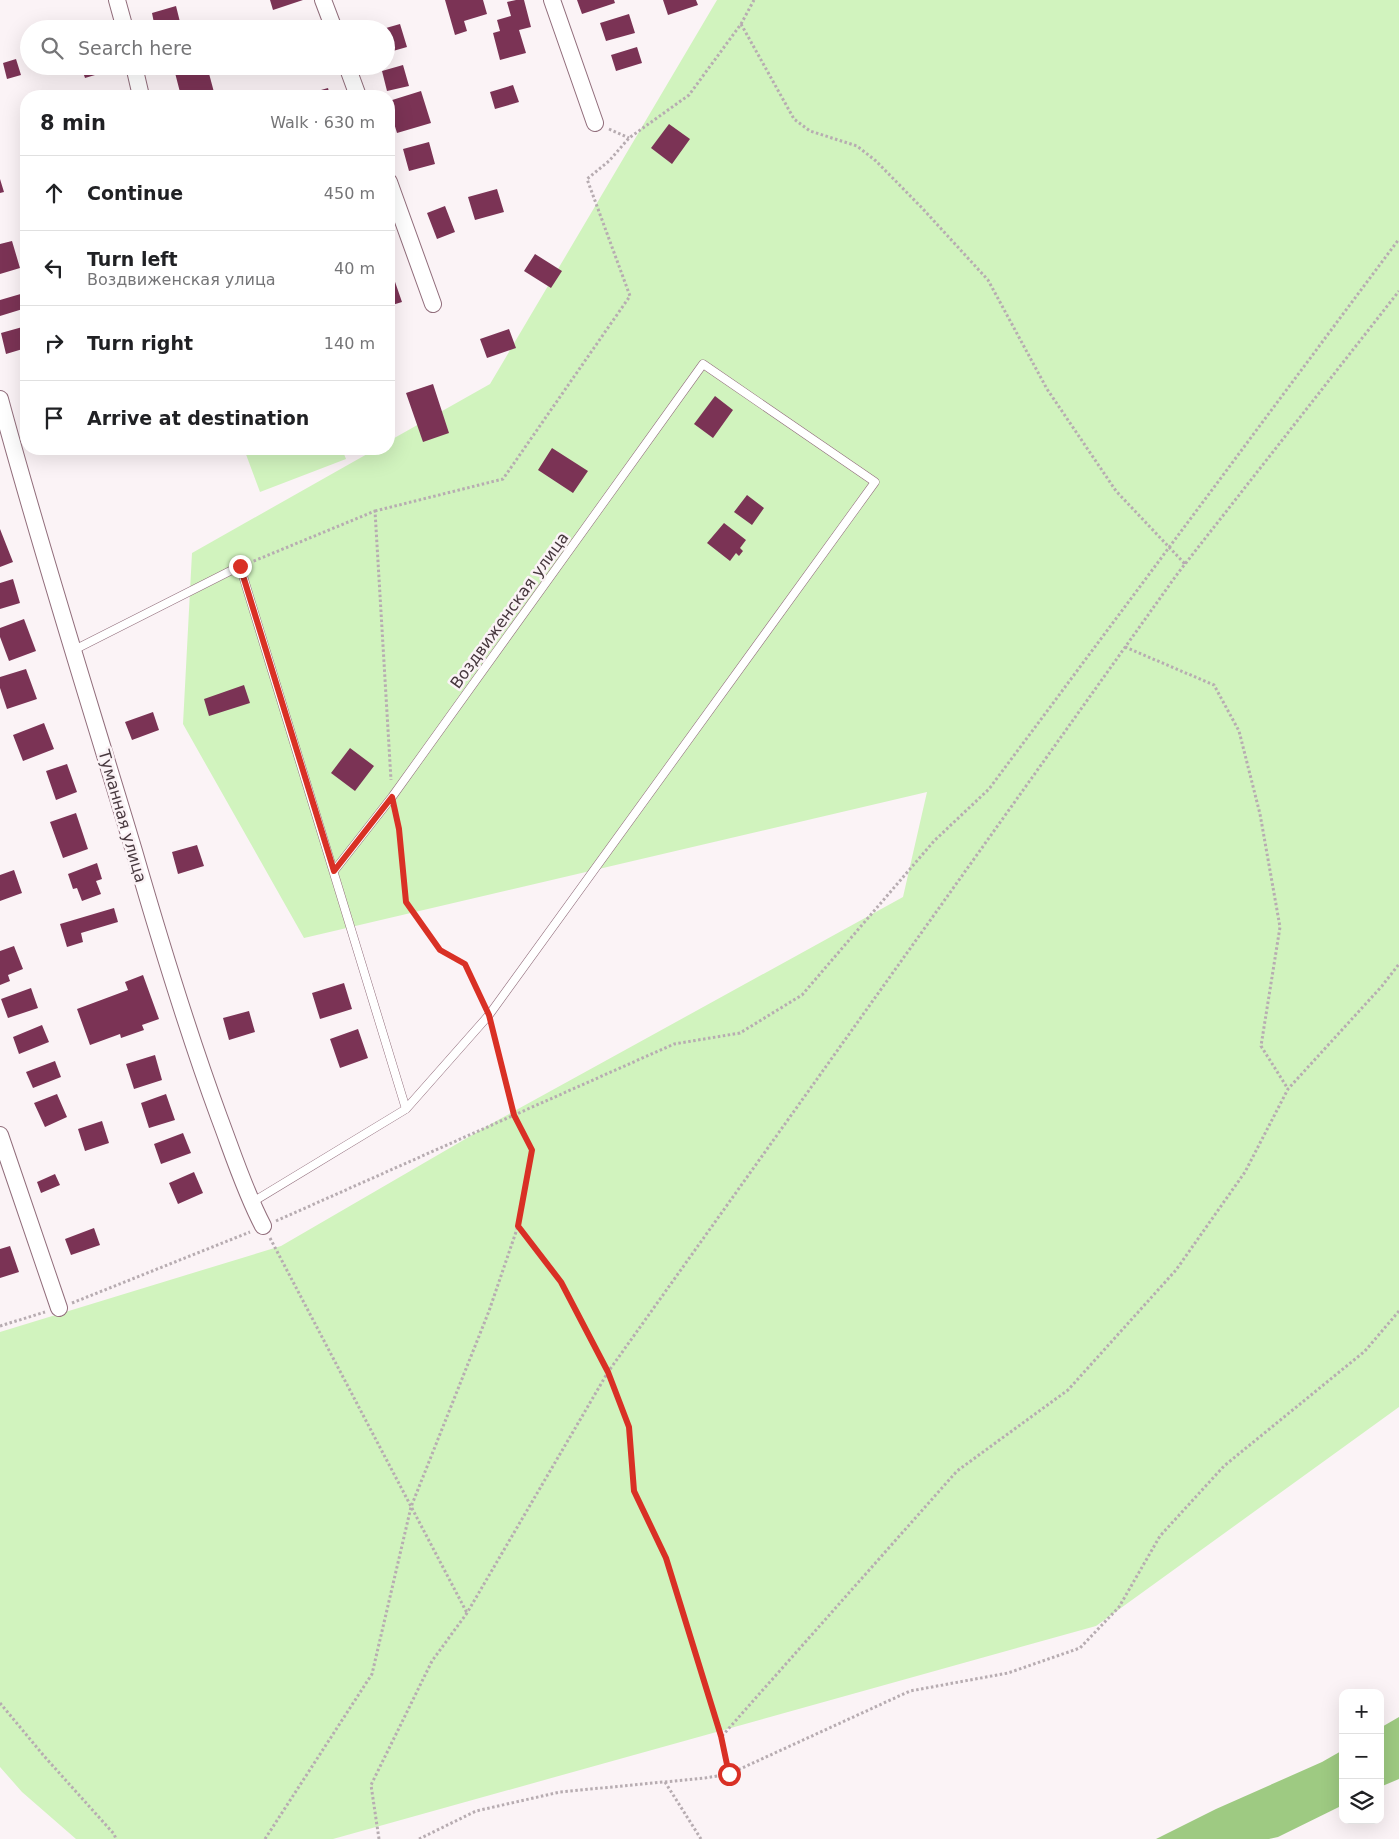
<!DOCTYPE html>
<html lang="en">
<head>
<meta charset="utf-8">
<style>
	body { margin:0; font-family:"DejaVu Sans",sans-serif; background:#f2f2f2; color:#202124 }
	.controls { position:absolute; right:15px; bottom:15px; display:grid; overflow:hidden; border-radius:10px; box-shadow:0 5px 20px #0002 }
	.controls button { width:45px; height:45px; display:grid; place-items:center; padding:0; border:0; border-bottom:1px solid #e0e0e0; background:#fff; color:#202124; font:25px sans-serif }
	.stop { position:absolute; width:15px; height:15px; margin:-11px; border:4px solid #d93025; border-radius:50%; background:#fff }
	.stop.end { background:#d93025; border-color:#fff; box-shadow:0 1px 5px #0008 }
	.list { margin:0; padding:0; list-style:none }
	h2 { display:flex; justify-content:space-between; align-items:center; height:65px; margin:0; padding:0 20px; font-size:21px }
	h2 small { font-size:16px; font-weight:400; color:#757577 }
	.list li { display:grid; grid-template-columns:32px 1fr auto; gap:15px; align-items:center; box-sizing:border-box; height:75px; padding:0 20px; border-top:1px solid #e0e0e0 }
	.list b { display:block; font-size:19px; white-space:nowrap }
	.list p { margin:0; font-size:16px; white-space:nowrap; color:#757577 }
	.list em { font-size:16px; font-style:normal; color:#757577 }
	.icon { flex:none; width:28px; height:28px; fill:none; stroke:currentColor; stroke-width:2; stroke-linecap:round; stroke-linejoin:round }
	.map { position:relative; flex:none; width:1399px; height:1839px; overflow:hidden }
	.search { position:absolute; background:#fff; box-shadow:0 5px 20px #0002; left:20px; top:20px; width:375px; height:55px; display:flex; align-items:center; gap:12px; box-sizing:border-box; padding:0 18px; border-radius:28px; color:#757577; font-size:19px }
	.panel { position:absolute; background:#fff; box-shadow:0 5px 20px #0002; left:20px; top:90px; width:375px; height:365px; border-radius:20px }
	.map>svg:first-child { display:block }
	.green { fill:#d1f3be }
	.forest { fill:#9eca82 }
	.building { fill:#7b3355 }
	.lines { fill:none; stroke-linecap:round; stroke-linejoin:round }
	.lane-casing { stroke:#916d7b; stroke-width:9 }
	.street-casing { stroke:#916d7b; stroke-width:18 }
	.path { stroke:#b7acb1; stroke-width:3; stroke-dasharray:2.5 2.5; stroke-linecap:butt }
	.lane { stroke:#fff; stroke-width:8 }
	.street { stroke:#fff; stroke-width:16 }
	.route { stroke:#d93025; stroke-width:6 }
	.labels { text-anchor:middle; stroke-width:5; stroke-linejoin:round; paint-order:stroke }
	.street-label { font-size:16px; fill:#47383e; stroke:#fbf3f6 }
</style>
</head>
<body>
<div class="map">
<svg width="1399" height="1839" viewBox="0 0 1399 1839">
	<rect width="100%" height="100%" fill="#fbf3f6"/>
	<path class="green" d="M717,0H1399V1407L1096,1626L333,1839H76L22,1792L0,1767V1332L281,1246L498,1120L903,897L927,792L304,938L183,724L192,553L376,449H389V441L490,384Z
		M244,449H342L346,459L260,492Z"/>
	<path class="forest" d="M1399,1717V1779L1380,1787V1728Z
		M1343,1750V1805L1278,1837L1269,1839H1156L1216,1809L1322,1762Z"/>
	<path class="building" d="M270,0H303L273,10Z
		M445,0H483L487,14L464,21L467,31L455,35Z
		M516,0H524L531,27L519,30L526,53L500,60L493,33L500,31L497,20L511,16L507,2Z
		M577,0H614L615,3L582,14Z
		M663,0H696L698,5L668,15Z
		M176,6L181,26L163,29L161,21L154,23L152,13Z
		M629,14L635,33L606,41L600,23Z
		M400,24L407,47L386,53V28Z
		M637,47L642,63L616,71L611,55Z
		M16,59L21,75L7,79L3,63Z
		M403,65L409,86L387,91L382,71Z
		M81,66H114L115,69L85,78Z
		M185,66H207L215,96H181L174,69Z
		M513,85L519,102L495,109L490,92Z
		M328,88L330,96H308L307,94Z
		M421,91L431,123L397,133L389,107V101Z
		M669,124L690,139L672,164L651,148Z
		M429,142L435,164L409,171L403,149Z
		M0,179L4,192L0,193Z
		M497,189L504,212L475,220L468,197Z
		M445,206L455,232L437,239L427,213Z
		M12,241L20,268L0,274V244Z
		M535,254L562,271L551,288L524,271Z
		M393,276L402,302L389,306V278Z
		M24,293L26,308L0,316V300Z
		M26,326V348L6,354L1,333Z
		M509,329L516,348L487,358L480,339Z
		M433,384L449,433L423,442L406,393Z
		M715,396L733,410L713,438L694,424Z
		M552,448L588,471L573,493L538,470Z
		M747,495L764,508L752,525L734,512Z
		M724,523L746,540L740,548L743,551L739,556L736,553L730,561L707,543Z
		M0,529L13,562L0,567Z
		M13,579L20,603L0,609V583Z
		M24,619L36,651L9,661L0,637V628Z
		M26,669L37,699L7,709L0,688V677Z
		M244,685L250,703L209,716L204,699Z
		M153,712L159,730L132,740L125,722Z
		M44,723L54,749L23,761L13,735Z
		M350,748L374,766L355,791L331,773Z
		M67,764L77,792L56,800L46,771Z
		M76,813L88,849L63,858L50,822Z
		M197,845L204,866L178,874L172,852Z
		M97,863L102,879L96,881L101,894L82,901L77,888L73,889L68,874Z
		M14,870L22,893L0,901V875Z
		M114,908L118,922L81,933L83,942L67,947L60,924Z
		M14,946L23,969L8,975L10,981L0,985V951Z
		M143,975L159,1019L142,1025L144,1030L121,1038L120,1034L90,1045L77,1009L128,990L125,982Z
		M344,983L352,1009L320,1019L312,993Z
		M31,988L38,1008L8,1018L1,999Z
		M249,1011L255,1032L229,1040L223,1018Z
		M42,1025L49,1042L19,1054L13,1037Z
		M358,1029L368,1058L340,1068L330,1039Z
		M155,1055L162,1080L134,1089L126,1064Z
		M55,1061L61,1077L33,1088L26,1072Z
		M57,1094L67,1117L45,1127L34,1103Z
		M166,1094L175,1120L149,1128L141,1103Z
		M102,1121L109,1143L85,1151L78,1129Z
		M183,1133L191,1153L161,1164L154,1144Z
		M194,1172L203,1193L178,1204L169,1183Z
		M55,1174L60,1185L41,1193L37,1182Z
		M94,1228L100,1245L71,1255L65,1239Z
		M10,1246L19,1272L0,1278V1249Z"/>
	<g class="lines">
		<g class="lane-casing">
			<path id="lane" d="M74,650L240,566L406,1109L251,1203
				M334,871L392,797L703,364L875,482L489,1015L406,1109"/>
		</g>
		<g class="street-casing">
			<path id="street" d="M117,0L125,29
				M323,0L334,29
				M552,0L595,123
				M134,66L141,96
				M347,66L358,96
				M389,182L433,304
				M0,399C41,551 89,701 134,851C160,941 187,1030 219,1117C233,1154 245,1192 263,1226
				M0,1135L59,1308"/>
		</g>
		<path class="path" d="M741,24L794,119L810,131L857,146L876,161L923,209L988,280L1047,389L1116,491L1185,564
			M609,129L629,138
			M375,511L503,479L630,296L587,179L609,161L629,138L689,95L741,24L754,0
			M249,563L375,511L391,780
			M1125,647L1214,685L1239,731L1260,814L1280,927L1261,1046L1288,1089
			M395,811L399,829L406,902L440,949L465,964L484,1005
			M492,1027L514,1115L532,1150L518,1226L561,1282L608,1372L629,1427L634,1491L666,1559L721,1736L729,1774
			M276,1221L674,1044L740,1033L802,995L934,841L989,789L1399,239
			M270,1238L467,1613
			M72,1303L250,1232
			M0,1326L45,1312
			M0,1703L44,1756L114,1834L116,1839
			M722,1736L957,1471L1068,1390L1176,1270L1245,1172L1288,1089L1382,986L1399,964
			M665,1782L701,1839
			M265,1839L372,1674L411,1507L489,1311L518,1226
			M379,1839L371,1785L432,1661L467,1613L608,1372L1178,573L1399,291
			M419,1839L476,1811L560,1792L705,1778L729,1774L910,1691L1008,1673L1080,1648L1119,1607L1160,1536L1224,1466L1365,1351L1399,1311"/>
		<use href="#lane" class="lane"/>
		<use href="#street" class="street"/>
	</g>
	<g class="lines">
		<path class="route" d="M240,566L334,871L392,797L399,829L406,902L440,950L465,964L489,1015L514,1115L532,1150L518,1226L561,1282L608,1372L629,1427L634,1491L666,1558L721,1736L729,1774"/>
	</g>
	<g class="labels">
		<g class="street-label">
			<text transform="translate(509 610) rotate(-54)" y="6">Воздвиженская улица</text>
			<text transform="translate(123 816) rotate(74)" y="6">Туманная улица</text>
		</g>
	</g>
</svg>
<div class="controls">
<button>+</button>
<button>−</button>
<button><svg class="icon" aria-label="layers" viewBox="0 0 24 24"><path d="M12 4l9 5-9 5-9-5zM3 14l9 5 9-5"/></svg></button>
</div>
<div class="stop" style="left:729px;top:1774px"></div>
<div class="stop end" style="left:240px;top:566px"></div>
<div class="search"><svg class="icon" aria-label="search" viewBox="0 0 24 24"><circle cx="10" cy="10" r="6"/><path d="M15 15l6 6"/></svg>Search here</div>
<section class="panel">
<h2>8 min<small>Walk · 630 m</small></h2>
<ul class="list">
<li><svg class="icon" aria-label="ahead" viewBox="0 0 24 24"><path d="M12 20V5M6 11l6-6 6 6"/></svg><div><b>Continue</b></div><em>450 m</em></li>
<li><svg class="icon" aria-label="left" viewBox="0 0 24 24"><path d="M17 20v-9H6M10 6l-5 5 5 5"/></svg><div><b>Turn left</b><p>Воздвиженская улица</p></div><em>40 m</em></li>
<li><svg class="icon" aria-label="right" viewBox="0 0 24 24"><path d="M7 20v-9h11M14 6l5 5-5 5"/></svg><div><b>Turn right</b></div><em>140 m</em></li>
<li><svg class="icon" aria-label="arrive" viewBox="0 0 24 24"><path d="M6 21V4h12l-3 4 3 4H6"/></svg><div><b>Arrive at destination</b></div></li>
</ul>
</section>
</div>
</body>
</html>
